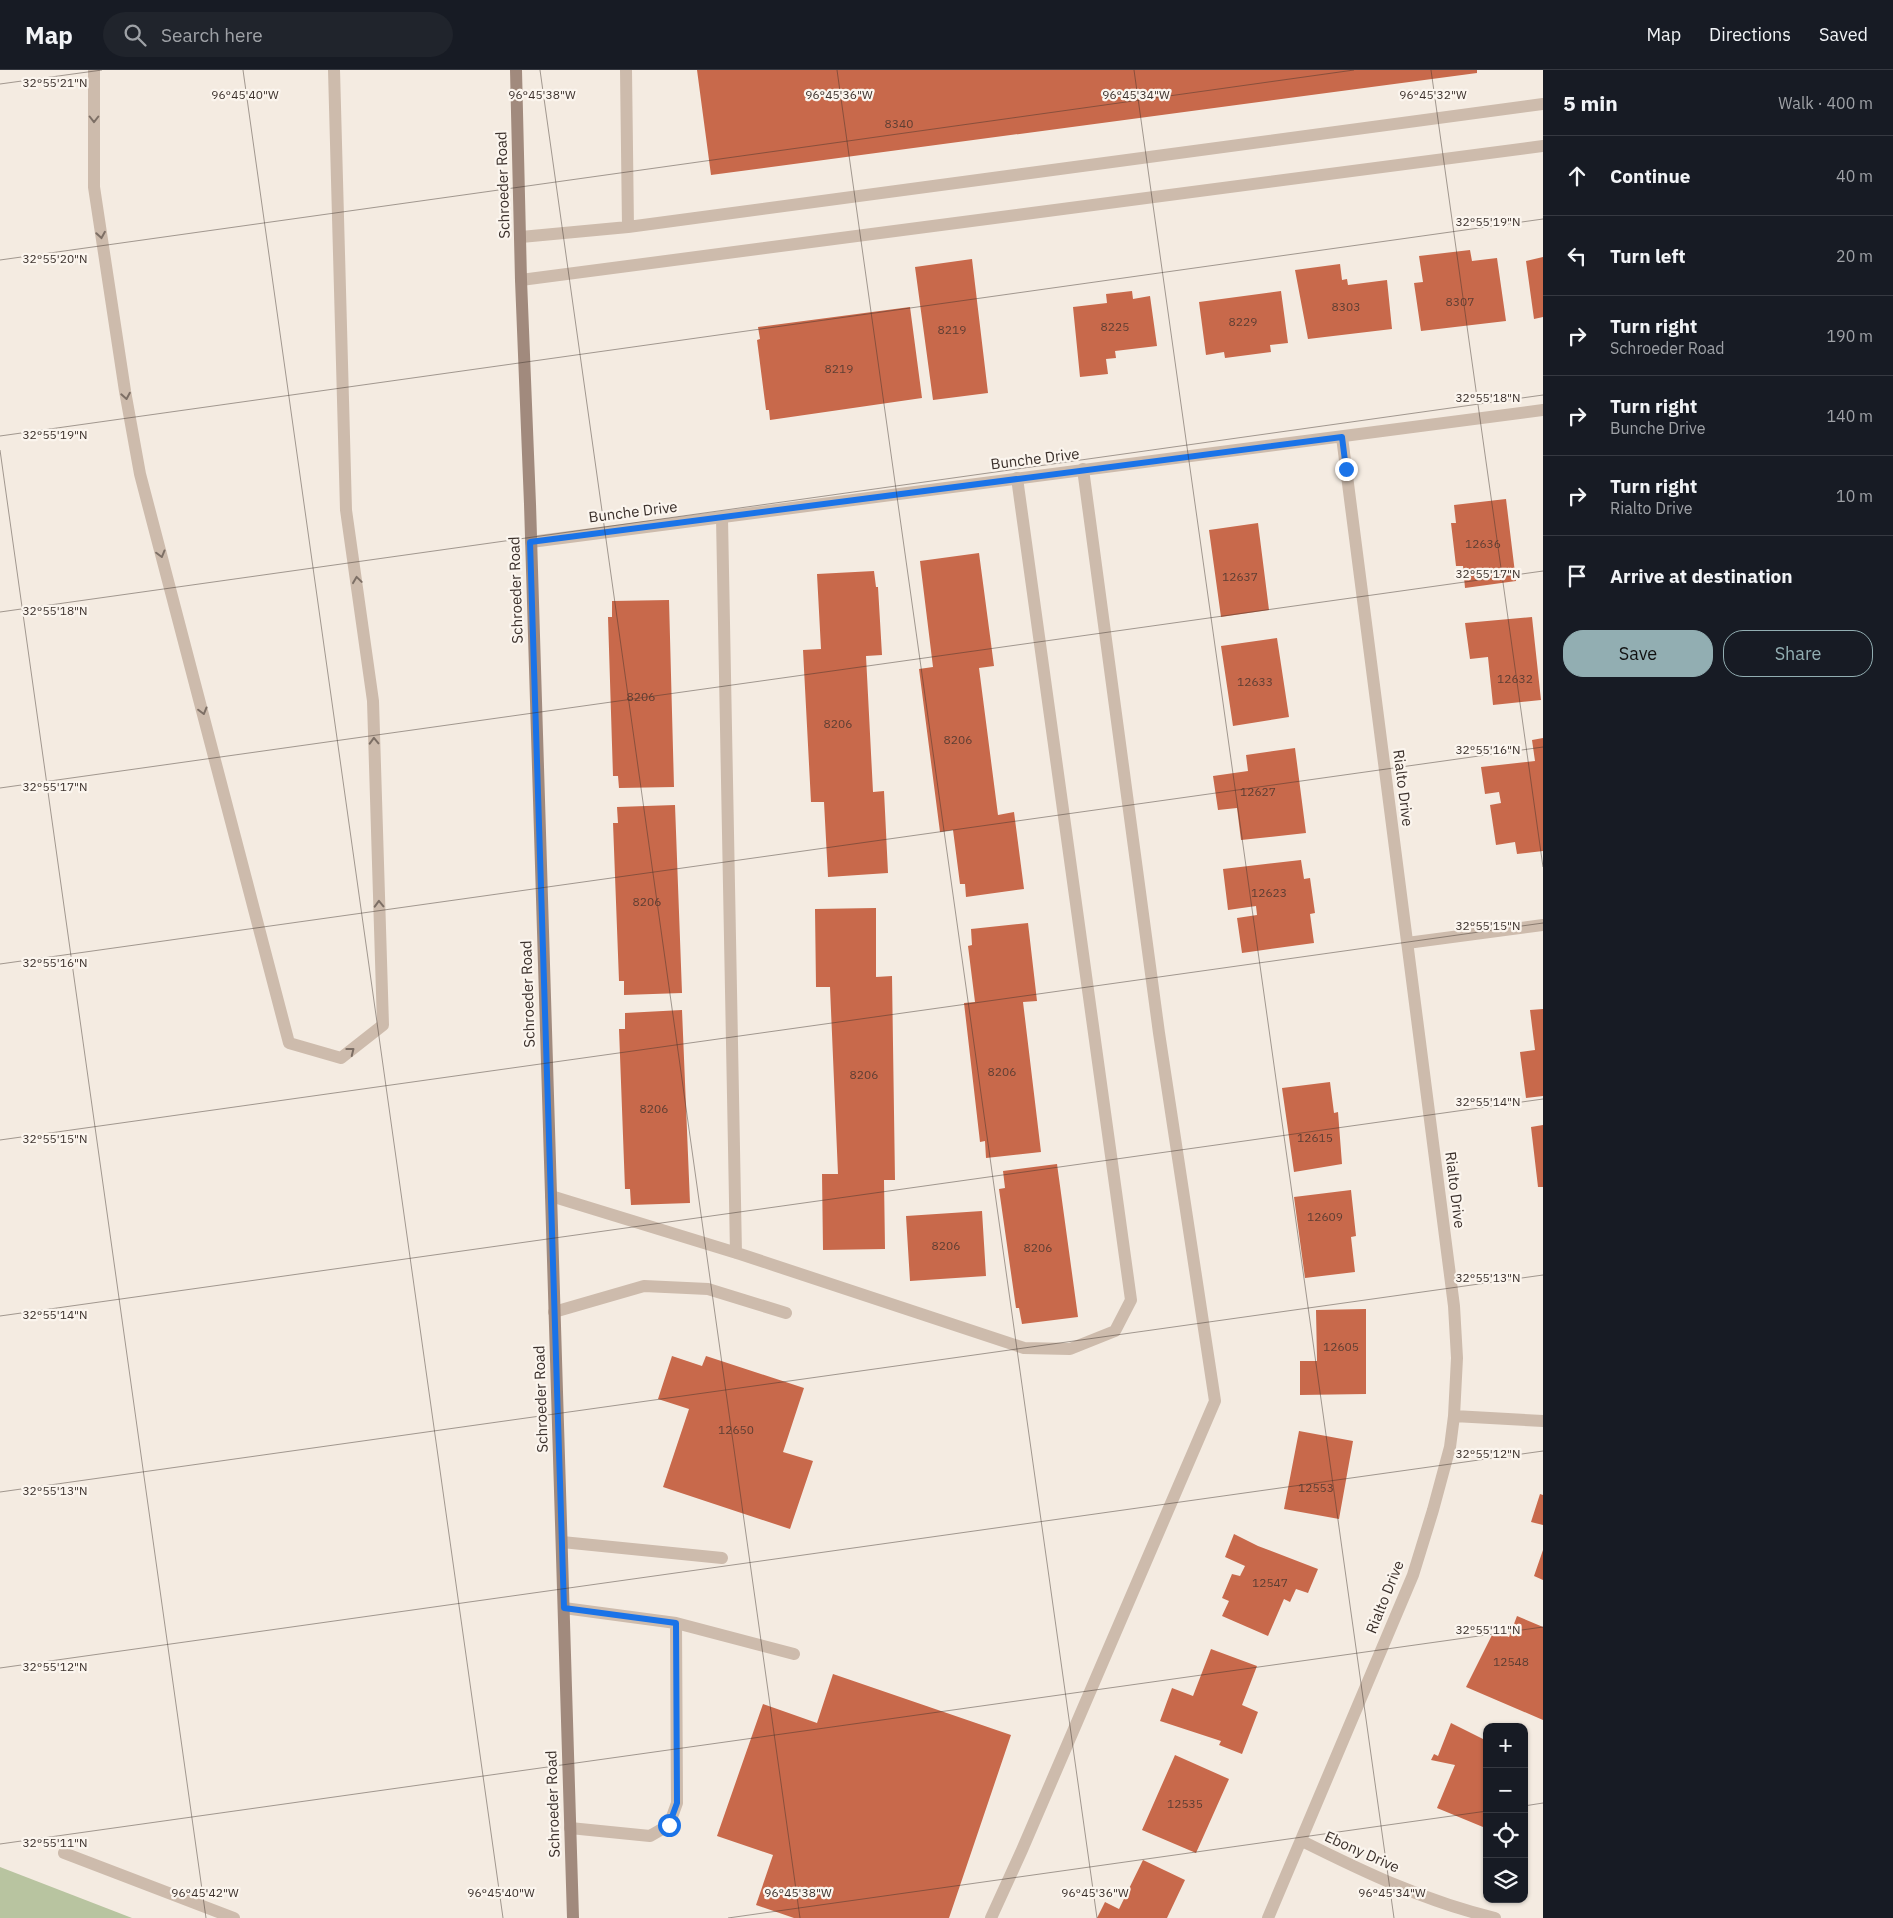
<!DOCTYPE html>
<html lang="en">
<head>
<meta charset="utf-8">
<style>
	body { margin:0; font-family:"IBM Plex Sans",sans-serif; background:#20242c; color:#f1f3f6 }
	.controls { position:absolute; right:15px; bottom:15px; display:grid; overflow:hidden; border-radius:10px; box-shadow:0 1px 4px #0004 }
	.controls button { width:45px; height:45px; display:grid; place-items:center; padding:0; border:0; border-bottom:1px solid #363941; background:#171b24; color:#f1f3f6; font:25px sans-serif }
	.stop { position:absolute; width:15px; height:15px; margin:-11px; border:4px solid #1a73e8; border-radius:50%; background:#fff }
	.stop.end { background:#1a73e8; border-color:#fff; box-shadow:0 1px 5px #0008 }
	.list { margin:0; padding:0; list-style:none }
	h2 { display:flex; justify-content:space-between; align-items:center; height:65px; margin:0; padding:0 20px; font-size:21px }
	h2 small { font-size:16px; font-weight:400; color:#9ea1a6 }
	.list li { display:grid; grid-template-columns:32px 1fr auto; gap:15px; align-items:center; box-sizing:border-box; height:80px; padding:0 20px; border-top:1px solid #363941 }
	.list b { display:block; font-size:19px; white-space:nowrap }
	.list p { margin:0; font-size:16px; white-space:nowrap; color:#9ea1a6 }
	.list em { font-size:16px; font-style:normal; color:#9ea1a6 }
	.actions { display:flex; gap:10px; padding:15px 20px }
	.actions a { flex:1; padding:11px 0; border:1px solid #92aeb2; border-radius:20px; text-align:center; font-size:18px; color:#92aeb2 }
	.actions .main { background:#92aeb2; color:#111 }
	.icon { flex:none; width:28px; height:28px; fill:none; stroke:currentColor; stroke-width:2; stroke-linecap:round; stroke-linejoin:round }
	.map { position:relative; flex:none; width:1543px; height:1848px; overflow:hidden }
	header { display:flex; align-items:center; gap:30px; box-sizing:border-box; height:70px; padding:0 25px; background:#171b24; border-bottom:1px solid #363941 }
	header strong { font-size:24px }
	nav { display:flex; gap:28px; margin-inline-start:auto; font-size:18px }
	.search { width:350px; height:45px; background:#20242c; display:flex; align-items:center; gap:12px; box-sizing:border-box; padding:0 18px; border-radius:28px; color:#9ea1a6; font-size:19px }
	main { display:flex }
	aside { flex:1; background:#171b24 }
	.map>svg:first-child { display:block }
	.green { fill:#b8c4a0 }
	.building { fill:#c8694b }
	.lines { fill:none; stroke-linecap:round; stroke-linejoin:round }
	.lane { stroke:#cdbbac; stroke-width:12 }
	.street { stroke:#cdbbac; stroke-width:12 }
	.secondary { stroke:#a18a7d; stroke-width:12 }
	.oneway { stroke:#7d6f65 }
	.route { stroke:#1a73e8; stroke-width:6 }
	.ticks { fill:none; stroke:#3b302b; stroke-width:1; stroke-opacity:0.45 }
	.labels { text-anchor:middle; stroke-width:4.5; stroke-linejoin:round; paint-order:stroke }
	.number-label { font-size:12px; fill:#5e3e33 }
	.street-label { font-size:15px; fill:#3b302b; stroke:#fbf5ee }
	.ticks-label { font-size:12px; text-anchor:middle; fill:#3b302b; stroke:#fbf5ee; stroke-width:4.5; stroke-linejoin:round; paint-order:stroke }
</style>
</head>
<body>
<header>
<strong>Map</strong>
<div class="search"><svg class="icon" aria-label="search" viewBox="0 0 24 24"><circle cx="10" cy="10" r="6"/><path d="M15 15l6 6"/></svg>Search here</div>
<nav><a>Map</a><a>Directions</a><a>Saved</a></nav>
</header>
<main>
<div class="map">
<svg width="1543" height="1848" viewBox="0 0 1543 1848">
	<rect width="100%" height="100%" fill="#f4ebe1"/>
	<path class="green" d="M0,1797L132,1848H0Z"/>
	<path class="building" d="M697,0H1477V3L711,105Z
		M1470,180L1472,191L1497,188L1506,251L1421,261L1414,213L1423,212L1419,186Z
		M1543,187V247L1534,249L1526,191Z
		M972,189L988,323L933,330L915,197Z
		M1340,194L1342,210L1347,209L1348,215L1387,210L1392,259L1308,269L1295,200Z
		M1132,221L1133,229L1150,226L1157,276L1115,281L1116,288L1106,289L1108,304L1080,307L1073,237L1107,233L1106,224Z
		M1281,221L1288,273L1270,275L1271,282L1225,288L1224,282L1206,285L1199,232Z
		M910,237L922,328L770,350L769,340H766L757,270L760,269L758,257Z
		M1506,429L1516,511L1465,518L1463,496H1456L1451,453H1456L1454,435Z
		M1258,453L1269,540L1221,547L1209,460Z
		M979,483L994,596L979,598L998,745L1014,742L1024,819L966,827L965,814H960L953,760L940,762L919,599L933,597L920,491Z
		M874,501L876,517H878L882,585L866,586L873,722L884,721L888,803L828,807L824,732H811L803,580L821,579L817,504Z
		M669,530L674,717L619,718L618,706H613L608,547H612V531Z
		M1532,547L1541,630L1493,635L1488,587L1470,589L1465,553Z
		M1277,568L1289,647L1233,656L1221,576Z
		M1543,668V781L1517,784L1515,772L1496,775L1490,735L1501,733L1499,722L1485,724L1481,697L1535,691L1532,670Z
		M1295,678L1306,763L1241,770L1237,738L1218,740L1213,706L1248,701L1246,685Z
		M675,735L682,923L624,925V911H619L613,753H618L617,737Z
		M1301,790L1304,809L1310,808L1315,843L1310,844L1314,873L1242,883L1237,848L1257,845L1256,836L1228,840L1223,799Z
		M876,838V907L892,906L895,1110H884L885,1179L823,1180L822,1104H838L830,917H816L815,839Z
		M1028,853L1037,931L1023,932L1041,1082L986,1088L985,1071L980,1072L964,933L975,932L968,876L972,875L971,859Z
		M1543,939V1026L1526,1028L1520,982L1535,980L1530,940Z
		M682,940L690,1133L631,1135L630,1119H625L619,959H625V943Z
		M1330,1012L1334,1043L1338,1042L1342,1094L1294,1102L1282,1018Z
		M1543,1055V1117H1538L1531,1057Z
		M1057,1094L1078,1247L1022,1254L1019,1238H1016L999,1119L1005,1118L1003,1101Z
		M1351,1120L1356,1166L1351,1167L1355,1202L1305,1208L1294,1127Z
		M982,1141L986,1206L910,1211L906,1146Z
		M1366,1239V1324L1300,1325V1291H1317L1316,1240Z
		M672,1286L702,1296L706,1286L804,1318L783,1382L813,1391L790,1459L663,1417L689,1339L658,1329Z
		M1299,1361L1353,1371L1339,1449L1284,1439Z
		M1540,1424L1543,1425V1455L1531,1452Z
		M1234,1464L1258,1476L1318,1499L1308,1523L1296,1519L1290,1532L1284,1529L1268,1566L1222,1546L1229,1531L1222,1528L1232,1504L1240,1506L1245,1496L1225,1487Z
		M1543,1480V1510L1534,1506Z
		M1517,1546L1543,1557V1650L1466,1617L1494,1561L1509,1567Z
		M1211,1579L1257,1596L1242,1635L1258,1642L1242,1684L1219,1675L1221,1671L1160,1651L1172,1618L1193,1626Z
		M833,1604L1011,1665L949,1848H794L756,1835L773,1785L717,1766L763,1634L817,1653Z
		M1451,1653L1487,1671V1749L1483,1757L1437,1738L1455,1695L1431,1690L1434,1684L1438,1686Z
		M1175,1685L1229,1709L1196,1783L1142,1760Z
		M1143,1790L1185,1810L1167,1848H1097L1105,1832L1119,1839Z"/>
	<g class="lines">
		<path class="lane" d="M94,0V117L125,321L140,404L289,973L341,988L383,955L373,631L346,440L334,0
			M626,0L628,157
			M521,167L628,157L1543,34
			M521,210L1543,76
			M722,448L736,1183
			M551,1126L740,1184L1024,1278L1070,1279L1115,1261L1131,1230L1017,408
			M554,1242L644,1216L708,1219L786,1243
			M562,1472L722,1488
			M564,1538L676,1553L794,1584
			M570,1758L650,1766L669,1755L677,1733L676,1553
			M991,1848L1022,1780L1215,1331L1159,963L1083,399"/>
		<path class="street" d="M531,472L1543,340
			M1407,873L1543,855
			M1454,1346L1543,1351
			M1302,1771C1364,1802 1427,1832 1495,1848
			M64,1783L234,1848
			M1268,1848L1413,1505L1433,1440L1450,1377L1454,1346L1457,1288L1454,1236L1342,367"/>
		<path class="secondary" d="M516,0L521,210L530,434L573,1848"/>
	</g>
	<defs><path id="oneway-chevron" d="M-2-3.5L2.5 0L-2 3.5" fill="none" stroke-width="1.6" stroke-linecap="round" stroke-linejoin="round" transform="scale(1.25)"/></defs>
	<g class="oneway">
		<use href="#oneway-chevron" transform="translate(94 49) rotate(90)"/>
		<use href="#oneway-chevron" transform="translate(101 165) rotate(81)"/>
		<use href="#oneway-chevron" transform="translate(126 326) rotate(80)"/>
		<use href="#oneway-chevron" transform="translate(161 484) rotate(75)"/>
		<use href="#oneway-chevron" transform="translate(357 510) rotate(-98)"/>
		<use href="#oneway-chevron" transform="translate(203 641) rotate(75)"/>
		<use href="#oneway-chevron" transform="translate(374 671) rotate(-92)"/>
		<use href="#oneway-chevron" transform="translate(379 834) rotate(-92)"/>
		<use href="#oneway-chevron" transform="translate(351 981) rotate(-38)"/>
	</g>
	<g class="lines">
		<path class="route" d="M669,1755L677,1733L676,1553L564,1538L530,472L1342,367L1346,399"/>
	</g>
	<path class="ticks" d="M243,0L503,1848M540,0L800,1848M837,0L1097,1848M1134,0L1394,1848M1431,0L1543,797M0,14L102,0M0,190L1354,0M0,366L1543,149M0,380L206,1848M0,542L1543,325M0,718L1543,501M0,894L1543,677M0,1070L1543,853M0,1246L1543,1029M0,1422L1543,1205M0,1598L1543,1381M1524,1736L1543,1733M0,1774L1543,1557M728,1848L1487,1741"/>
	<g class="labels">
		<g class="number-label">
			<text x="899" y="58">8340</text>
			<text x="1460" y="236">8307</text>
			<text x="1346" y="241">8303</text>
			<text x="1243" y="256">8229</text>
			<text x="1115" y="261">8225</text>
			<text x="952" y="264">8219</text>
			<text x="839" y="303">8219</text>
			<text x="1483" y="478">12636</text>
			<text x="1240" y="511">12637</text>
			<text x="1515" y="613">12632</text>
			<text x="1255" y="616">12633</text>
			<text x="641" y="631">8206</text>
			<text x="838" y="658">8206</text>
			<text x="958" y="674">8206</text>
			<text x="1258" y="726">12627</text>
			<text x="1269" y="827">12623</text>
			<text x="647" y="836">8206</text>
			<text x="1002" y="1006">8206</text>
			<text x="864" y="1009">8206</text>
			<text x="654" y="1043">8206</text>
			<text x="1315" y="1072">12615</text>
			<text x="1325" y="1151">12609</text>
			<text x="946" y="1180">8206</text>
			<text x="1038" y="1182">8206</text>
			<text x="1341" y="1281">12605</text>
			<text x="736" y="1364">12650</text>
			<text x="1316" y="1422">12553</text>
			<text x="1270" y="1517">12547</text>
			<text x="1511" y="1596">12548</text>
			<text x="1185" y="1738">12535</text>
		</g>
		<g class="street-label">
			<text transform="translate(503 115) rotate(-92)" y="5">Schroeder Road</text>
			<text transform="translate(1035 389) rotate(-7)" y="5">Bunche Drive</text>
			<text transform="translate(633 442) rotate(-7)" y="5">Bunche Drive</text>
			<text transform="translate(516 520) rotate(-92)" y="5">Schroeder Road</text>
			<text transform="translate(1403 718) rotate(83)" y="5">Rialto Drive</text>
			<text transform="translate(528 924) rotate(-92)" y="5">Schroeder Road</text>
			<text transform="translate(1455 1120) rotate(83)" y="5">Rialto Drive</text>
			<text transform="translate(541 1329) rotate(-92)" y="5">Schroeder Road</text>
			<text transform="translate(1385 1527) rotate(-68)" y="5">Rialto Drive</text>
			<text transform="translate(553 1734) rotate(-92)" y="5">Schroeder Road</text>
			<text transform="translate(1362 1782) rotate(24)" y="5">Ebony Drive</text>
		</g>
	</g>
	<g class="ticks-label">
		<text x="55" y="17">32°55'21"N</text>
		<text x="245" y="29">96°45'40"W</text>
		<text x="542" y="29">96°45'38"W</text>
		<text x="839" y="29">96°45'36"W</text>
		<text x="1136" y="29">96°45'34"W</text>
		<text x="1433" y="29">96°45'32"W</text>
		<text x="1488" y="156">32°55'19"N</text>
		<text x="55" y="193">32°55'20"N</text>
		<text x="1488" y="332">32°55'18"N</text>
		<text x="55" y="369">32°55'19"N</text>
		<text x="1488" y="508">32°55'17"N</text>
		<text x="55" y="545">32°55'18"N</text>
		<text x="1488" y="684">32°55'16"N</text>
		<text x="55" y="721">32°55'17"N</text>
		<text x="1488" y="860">32°55'15"N</text>
		<text x="55" y="897">32°55'16"N</text>
		<text x="1488" y="1036">32°55'14"N</text>
		<text x="55" y="1073">32°55'15"N</text>
		<text x="1488" y="1212">32°55'13"N</text>
		<text x="55" y="1249">32°55'14"N</text>
		<text x="1488" y="1388">32°55'12"N</text>
		<text x="55" y="1425">32°55'13"N</text>
		<text x="1488" y="1564">32°55'11"N</text>
		<text x="55" y="1601">32°55'12"N</text>
		<text x="55" y="1777">32°55'11"N</text>
		<text x="205" y="1827">96°45'42"W</text>
		<text x="501" y="1827">96°45'40"W</text>
		<text x="798" y="1827">96°45'38"W</text>
		<text x="1095" y="1827">96°45'36"W</text>
		<text x="1392" y="1827">96°45'34"W</text>
	</g>
</svg>
<div class="controls">
<button>+</button>
<button>−</button>
<button><svg class="icon" aria-label="locate" viewBox="0 0 24 24"><circle cx="12" cy="12" r="6"/><path d="M12 2v4M12 18v4M2 12h4M18 12h4"/></svg></button>
<button><svg class="icon" aria-label="layers" viewBox="0 0 24 24"><path d="M12 4l9 5-9 5-9-5zM3 14l9 5 9-5"/></svg></button>
</div>
<div class="stop" style="left:669px;top:1755px"></div>
<div class="stop end" style="left:1346px;top:399px"></div>
</div>
<aside>
<h2>5 min<small>Walk · 400 m</small></h2>
<ul class="list">
<li><svg class="icon" aria-label="ahead" viewBox="0 0 24 24"><path d="M12 20V5M6 11l6-6 6 6"/></svg><div><b>Continue</b></div><em>40 m</em></li>
<li><svg class="icon" aria-label="left" viewBox="0 0 24 24"><path d="M17 20v-9H6M10 6l-5 5 5 5"/></svg><div><b>Turn left</b></div><em>20 m</em></li>
<li><svg class="icon" aria-label="right" viewBox="0 0 24 24"><path d="M7 20v-9h11M14 6l5 5-5 5"/></svg><div><b>Turn right</b><p>Schroeder Road</p></div><em>190 m</em></li>
<li><svg class="icon" aria-label="right" viewBox="0 0 24 24"><path d="M7 20v-9h11M14 6l5 5-5 5"/></svg><div><b>Turn right</b><p>Bunche Drive</p></div><em>140 m</em></li>
<li><svg class="icon" aria-label="right" viewBox="0 0 24 24"><path d="M7 20v-9h11M14 6l5 5-5 5"/></svg><div><b>Turn right</b><p>Rialto Drive</p></div><em>10 m</em></li>
<li><svg class="icon" aria-label="arrive" viewBox="0 0 24 24"><path d="M6 21V4h12l-3 4 3 4H6"/></svg><div><b>Arrive at destination</b></div></li>
</ul>
<div class="actions"><a class="main">Save</a><a>Share</a></div>
</aside>
</main>
</body>
</html>
